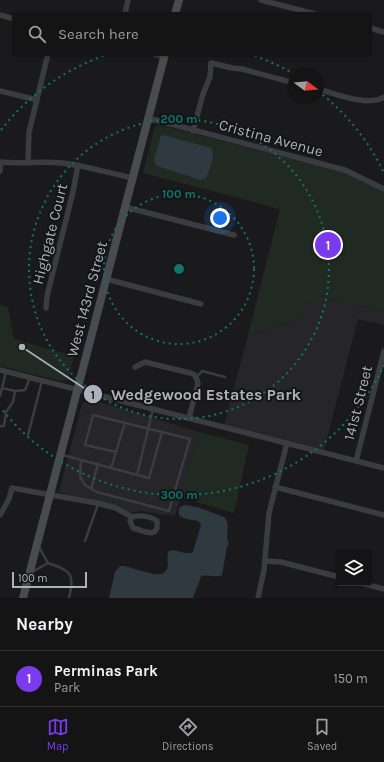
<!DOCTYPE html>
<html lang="en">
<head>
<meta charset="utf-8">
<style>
	body { margin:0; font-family:Karla,sans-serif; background:#1d1d1e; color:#f1f3f6 }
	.controls { position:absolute; right:12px; bottom:12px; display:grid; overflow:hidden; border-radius:4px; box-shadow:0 1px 3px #0004 }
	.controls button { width:36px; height:36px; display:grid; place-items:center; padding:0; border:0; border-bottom:1px solid #333334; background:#141415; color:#f1f3f6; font:20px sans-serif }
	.compass { position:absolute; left:288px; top:68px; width:36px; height:36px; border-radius:50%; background:#141415; box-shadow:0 1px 3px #0004; rotate:106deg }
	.scale { position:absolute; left:12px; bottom:10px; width:75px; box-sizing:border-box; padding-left:4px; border:2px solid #acb2bb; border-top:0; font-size:11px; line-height:14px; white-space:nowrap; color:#acb2bb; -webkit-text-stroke:3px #151517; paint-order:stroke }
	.you { position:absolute; left:220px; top:218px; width:14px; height:14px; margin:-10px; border:3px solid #fff; border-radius:50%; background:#1a73e8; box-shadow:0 0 0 6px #1a73e833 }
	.badge { display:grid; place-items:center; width:26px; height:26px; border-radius:50%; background:#7c3aed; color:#fff; font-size:13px; font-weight:700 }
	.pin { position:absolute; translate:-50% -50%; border:2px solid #fff; box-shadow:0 1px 4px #0006 }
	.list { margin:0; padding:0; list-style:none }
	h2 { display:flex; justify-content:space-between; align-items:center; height:52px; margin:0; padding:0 16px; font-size:17px }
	h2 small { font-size:13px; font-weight:400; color:#9d9ea0 }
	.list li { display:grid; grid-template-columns:26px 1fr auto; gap:12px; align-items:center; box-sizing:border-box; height:56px; padding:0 16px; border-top:1px solid #333334 }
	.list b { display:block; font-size:15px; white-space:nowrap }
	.list p { margin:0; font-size:13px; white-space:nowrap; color:#9d9ea0 }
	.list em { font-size:13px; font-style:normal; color:#9d9ea0 }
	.icon { flex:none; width:22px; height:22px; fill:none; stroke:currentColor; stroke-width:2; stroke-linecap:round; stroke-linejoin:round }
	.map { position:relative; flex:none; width:384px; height:598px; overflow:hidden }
	.search { position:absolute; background:#141415; box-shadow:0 1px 3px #0004; left:12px; right:12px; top:12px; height:44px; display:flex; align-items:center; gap:10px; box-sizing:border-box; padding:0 14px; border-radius:4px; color:#9d9ea0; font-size:15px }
	.sheet { height:108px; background:#141415 }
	nav { display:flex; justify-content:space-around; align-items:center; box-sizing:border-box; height:56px; border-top:1px solid #333334; background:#141415; font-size:11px; color:#9d9ea0 }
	nav a { display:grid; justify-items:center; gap:2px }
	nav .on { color:#7c3aed }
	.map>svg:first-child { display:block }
	.built { fill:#262629 }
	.green { fill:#212a22 }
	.water { fill:#2f3a40 }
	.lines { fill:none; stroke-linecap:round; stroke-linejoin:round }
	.service { stroke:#3b3c41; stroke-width:2.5 }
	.minor { stroke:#3b3c41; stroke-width:5.5 }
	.secondary { stroke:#494b51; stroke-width:8 }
	.ring { fill:none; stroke:#0f766e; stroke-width:2; stroke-dasharray:2 4 }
	.labels { text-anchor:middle; stroke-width:4; stroke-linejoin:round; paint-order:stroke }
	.street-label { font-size:15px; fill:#acb2bb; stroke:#151517 }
	.centre { fill:#0f766e; stroke:#151517; stroke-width:2 }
	.ring-label { font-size:12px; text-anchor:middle; font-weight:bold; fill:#0f766e; stroke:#151517; stroke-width:4; stroke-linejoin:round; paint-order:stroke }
	.leader { fill:none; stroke:#acb2bb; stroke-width:1.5 }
	.callout-dot { fill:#acb2bb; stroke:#151517; stroke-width:1.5 }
	.mark-label { font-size:12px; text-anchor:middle; font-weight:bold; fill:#111 }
	.callout-label { font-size:16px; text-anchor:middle; font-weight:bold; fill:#acb2bb; stroke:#151517; stroke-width:4; stroke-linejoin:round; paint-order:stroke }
</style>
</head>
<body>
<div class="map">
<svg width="384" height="598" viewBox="0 0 384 598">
	<rect width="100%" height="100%" fill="#1a1a1c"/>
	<path class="built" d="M316,297H322L384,312V325L358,319L324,450L224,425L248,335L302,319L303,310L306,305L311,300Z
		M87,398L199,432L175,516L140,511L131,513L119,506L69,495L59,492L82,404Z"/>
	<path class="green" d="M159,125L345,172L384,192V312L322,297C307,299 305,305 302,319L248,335L280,209L143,173L154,129L156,126Z
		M0,305L8,307L14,339L74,356L68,380L60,381L0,366Z
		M199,432L249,445L234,513L180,497Z"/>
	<path class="water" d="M163,135L211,148C216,156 209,170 206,178L201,180L157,166L154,160L161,136Z
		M185,505L200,508L224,517C232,525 224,536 229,544L227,547L222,575C216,578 208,574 201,576C201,578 194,595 193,598H109L115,572L120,566C131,565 158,580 165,572C171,566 165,558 169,551C177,548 184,556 193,552L201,525L198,521C190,519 174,520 180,507Z"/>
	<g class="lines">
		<path class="service" d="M197,377L202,371L225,377
			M2,388L15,391
			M0,396L6,372
			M0,426H4L6,412L13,402L15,391L25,390L30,378
			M28,435L42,381
			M63,455L81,460L80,477L85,485L97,492L169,511L190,439L93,415L85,445L116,452
			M81,460L149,478L162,432
			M111,468L125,423
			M137,475L153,409
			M91,489L98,464
			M85,541L98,504
			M48,563C71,571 75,573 69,598
			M32,572L48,563L39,547"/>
		<path class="minor" d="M261,0L315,14
			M125,14L128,0
			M0,15L14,19
			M370,28L384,32
			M154,54L164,57
			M318,89C336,94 367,107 384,97
			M0,91L37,100
			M148,118L345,170L384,189
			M193,131L203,94L210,77L211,63L232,68L242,69L294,83
			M0,162C21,164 42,161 62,163C86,166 109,173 133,178
			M28,163L29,132L48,54
			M0,171L1,162
			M125,207L234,235
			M106,279L201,304
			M46,308L47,296L73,192L78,165
			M135,367L145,362L190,373L195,375L198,383L189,418
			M0,370L384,468
			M356,461L384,351
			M275,487L384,515
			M0,515L9,499L12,488L97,503L116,508L132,517C140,515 150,516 157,521C159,540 144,531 133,528L130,521L132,517
			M265,561L281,562L339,577
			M361,583L384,589
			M258,598L264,570L269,513L287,443"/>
		<path class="secondary" d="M175,14L179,0
			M23,598L165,54"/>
	</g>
	<g class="ring">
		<circle cx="179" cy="269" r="75"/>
		<circle cx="179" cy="269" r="150"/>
		<path d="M384 365A226 226 0 0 1 1 408M1 130A226 226 0 0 1 109 54M249 54A226 226 0 0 1 294 74M318 91A226 226 0 0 1 384 173"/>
	</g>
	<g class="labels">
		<g class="street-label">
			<text transform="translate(271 138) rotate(15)" y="5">Cristina Avenue</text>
			<text transform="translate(50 234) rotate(-76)" y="5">Highgate Court</text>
			<text transform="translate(87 299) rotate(-75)" y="5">West 143rd Street</text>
			<text transform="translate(358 403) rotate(-76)" y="5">141st Street</text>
		</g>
	</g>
	<circle cx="179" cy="269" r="6" class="centre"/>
	<g class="ring-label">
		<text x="179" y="123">200 m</text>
		<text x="179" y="198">100 m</text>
		<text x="179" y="499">300 m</text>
	</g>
	<path class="leader" d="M22 347L93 394"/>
	<g class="callout-dot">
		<circle cx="22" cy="347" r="4"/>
		<circle cx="93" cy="394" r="10"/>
	</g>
	<g class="mark-label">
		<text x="93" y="399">1</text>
	</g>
	<g class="callout-label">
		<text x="206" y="400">Wedgewood Estates Park</text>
	</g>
</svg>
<div class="controls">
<button><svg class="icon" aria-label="layers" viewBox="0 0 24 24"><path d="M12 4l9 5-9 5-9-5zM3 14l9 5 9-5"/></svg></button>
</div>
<svg class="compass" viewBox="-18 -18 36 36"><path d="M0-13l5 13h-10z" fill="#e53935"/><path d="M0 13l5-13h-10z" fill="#9d9ea0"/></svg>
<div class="scale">100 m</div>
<div class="you"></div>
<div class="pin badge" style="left:328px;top:245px">1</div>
<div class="search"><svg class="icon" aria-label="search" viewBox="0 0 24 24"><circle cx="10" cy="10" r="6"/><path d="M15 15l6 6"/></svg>Search here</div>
</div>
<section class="sheet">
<h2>Nearby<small></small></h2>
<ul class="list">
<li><span class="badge">1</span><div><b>Perminas Park</b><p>Park</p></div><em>150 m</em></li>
</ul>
</section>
<nav>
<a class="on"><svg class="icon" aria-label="map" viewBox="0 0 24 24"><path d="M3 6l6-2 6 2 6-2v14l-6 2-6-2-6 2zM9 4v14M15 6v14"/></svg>Map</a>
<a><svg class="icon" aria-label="directions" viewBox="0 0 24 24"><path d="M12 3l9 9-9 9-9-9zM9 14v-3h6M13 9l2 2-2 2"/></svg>Directions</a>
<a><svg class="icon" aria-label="saved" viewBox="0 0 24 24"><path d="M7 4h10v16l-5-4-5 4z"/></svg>Saved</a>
</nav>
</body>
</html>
